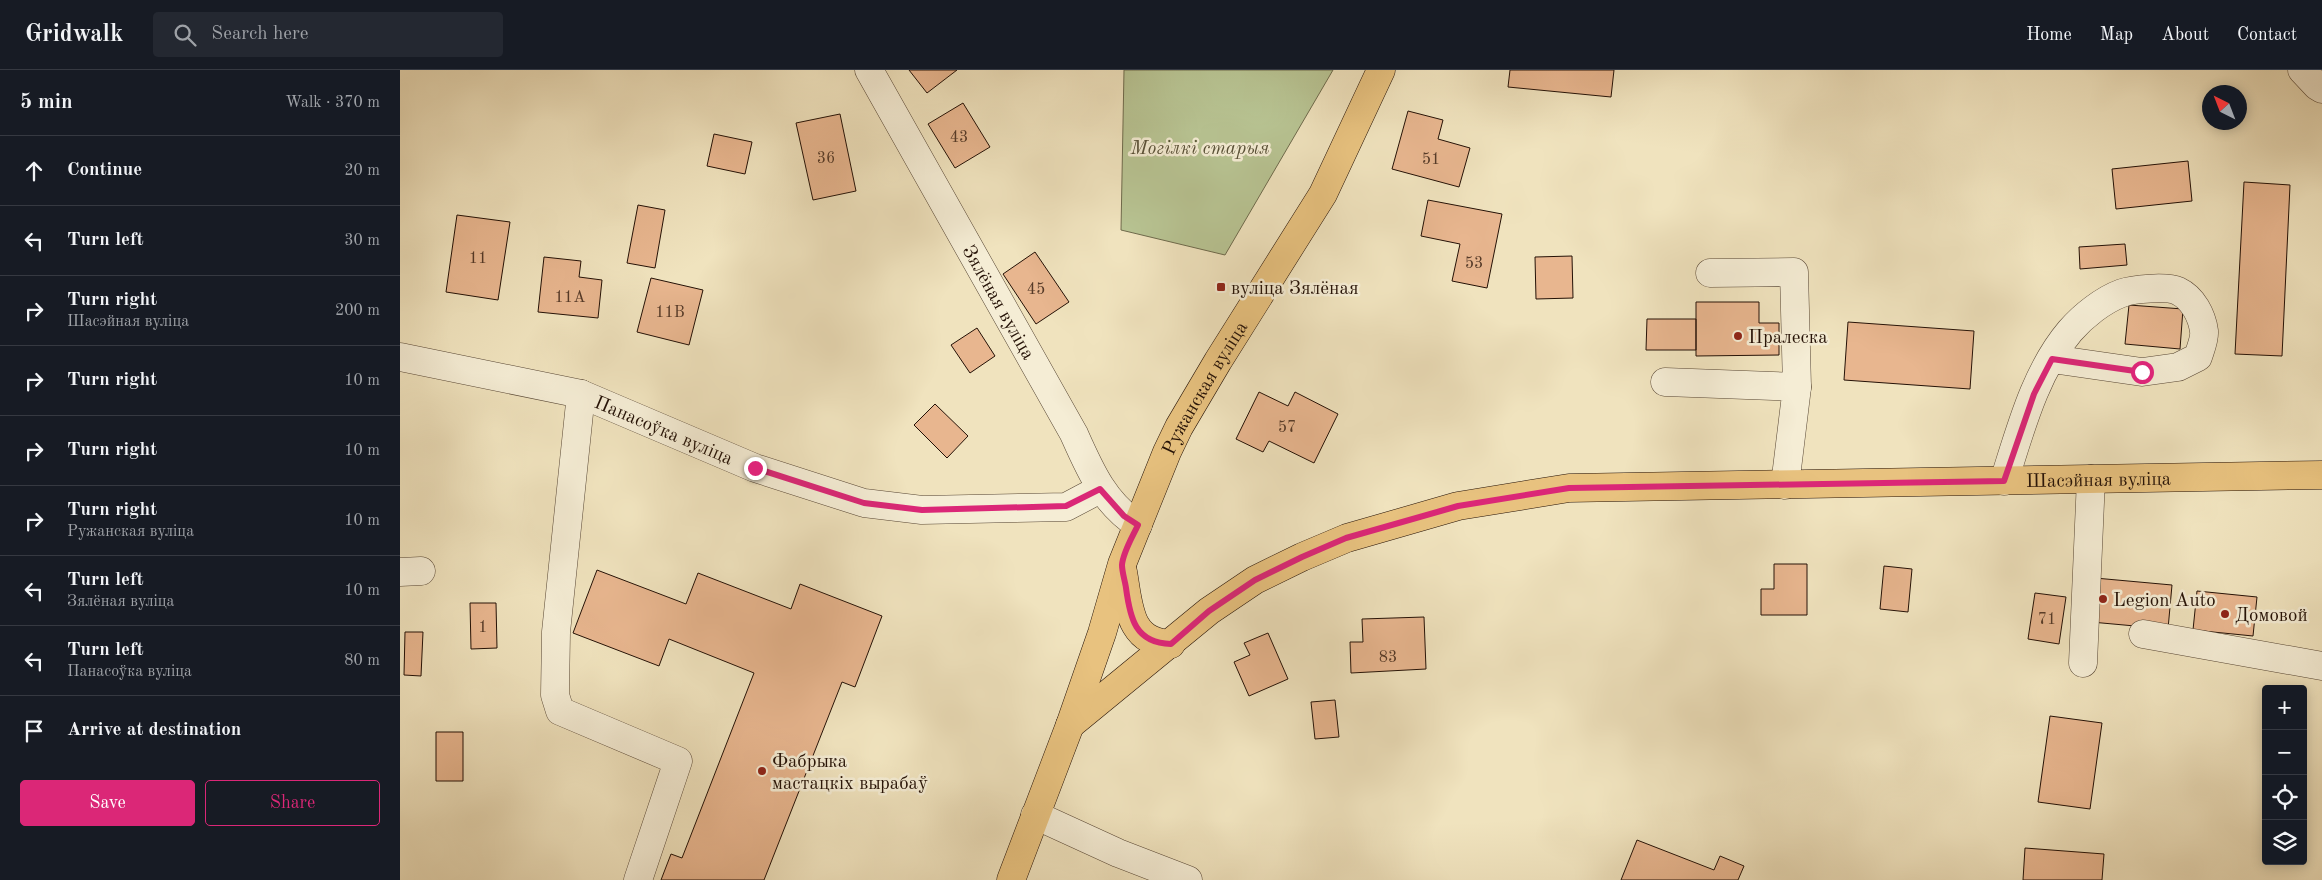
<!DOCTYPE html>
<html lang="en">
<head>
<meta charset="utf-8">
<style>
	body { margin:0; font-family:"Old Standard TT",serif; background:#242831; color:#f1f3f6 }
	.controls { position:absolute; right:15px; bottom:15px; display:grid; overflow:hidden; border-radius:5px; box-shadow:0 2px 12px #0003 }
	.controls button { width:45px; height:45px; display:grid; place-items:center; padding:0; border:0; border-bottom:1px solid #363941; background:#171b24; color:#f1f3f6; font:25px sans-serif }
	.compass { position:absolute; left:1802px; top:15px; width:45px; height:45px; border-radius:50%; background:#171b24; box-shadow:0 2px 12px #0003; rotate:318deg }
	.stop { position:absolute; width:15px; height:15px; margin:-11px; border:4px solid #db2777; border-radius:50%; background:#fff }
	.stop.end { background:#db2777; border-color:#fff; box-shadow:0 1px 5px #0008 }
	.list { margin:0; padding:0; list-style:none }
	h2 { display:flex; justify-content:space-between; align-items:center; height:65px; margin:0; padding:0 20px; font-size:21px }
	h2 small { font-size:16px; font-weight:400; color:#9ea1a6 }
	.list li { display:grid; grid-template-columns:32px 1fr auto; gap:15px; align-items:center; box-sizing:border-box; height:70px; padding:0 20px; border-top:1px solid #363941 }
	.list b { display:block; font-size:19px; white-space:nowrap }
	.list p { margin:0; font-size:16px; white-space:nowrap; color:#9ea1a6 }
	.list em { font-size:16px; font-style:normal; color:#9ea1a6 }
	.actions { display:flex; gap:10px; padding:15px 20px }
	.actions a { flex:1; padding:11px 0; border:1px solid #db2777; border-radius:5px; text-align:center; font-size:18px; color:#db2777 }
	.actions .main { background:#db2777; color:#fff }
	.icon { flex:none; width:28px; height:28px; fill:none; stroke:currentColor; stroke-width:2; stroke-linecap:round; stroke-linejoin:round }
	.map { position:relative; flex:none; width:1922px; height:810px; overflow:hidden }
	header { display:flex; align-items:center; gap:30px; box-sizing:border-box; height:70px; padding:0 25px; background:#171b24; border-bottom:1px solid #363941 }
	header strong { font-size:24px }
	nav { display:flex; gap:28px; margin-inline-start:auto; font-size:18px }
	.search { width:350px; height:45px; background:#242831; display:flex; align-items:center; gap:12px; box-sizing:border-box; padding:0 18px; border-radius:5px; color:#9ea1a6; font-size:19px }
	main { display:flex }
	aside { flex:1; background:#171b24 }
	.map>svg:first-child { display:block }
	.green { fill:#b8c493; stroke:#6e6a4c }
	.building { fill:#e8b68f; stroke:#241106 }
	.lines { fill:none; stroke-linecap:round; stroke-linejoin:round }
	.minor-casing { stroke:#574634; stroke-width:29 }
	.major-casing { stroke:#241106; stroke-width:29 }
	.minor { stroke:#f5edd5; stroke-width:28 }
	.major { stroke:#e8c27f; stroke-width:28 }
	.route { stroke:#db2777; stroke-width:6 }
	.poi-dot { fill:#8f2418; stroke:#f5edd5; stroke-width:2 }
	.labels { text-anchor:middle; stroke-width:5; stroke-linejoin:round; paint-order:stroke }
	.number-label { font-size:16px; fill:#553a28 }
	.park-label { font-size:19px; font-style:italic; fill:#585037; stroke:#f5edd5 }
	.poi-label { font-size:19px; fill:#241106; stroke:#f5edd5; text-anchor:start }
	.street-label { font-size:19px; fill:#241106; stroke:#f5edd5 }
</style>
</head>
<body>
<header>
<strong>Gridwalk</strong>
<div class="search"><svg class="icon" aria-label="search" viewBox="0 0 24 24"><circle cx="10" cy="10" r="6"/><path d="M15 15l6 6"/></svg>Search here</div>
<nav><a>Home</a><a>Map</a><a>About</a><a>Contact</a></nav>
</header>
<main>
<aside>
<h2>5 min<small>Walk · 370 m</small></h2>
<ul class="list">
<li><svg class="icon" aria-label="ahead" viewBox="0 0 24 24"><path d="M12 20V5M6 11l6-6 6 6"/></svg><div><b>Continue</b></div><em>20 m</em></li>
<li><svg class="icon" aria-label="left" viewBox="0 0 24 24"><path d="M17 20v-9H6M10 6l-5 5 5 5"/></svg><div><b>Turn left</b></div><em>30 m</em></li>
<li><svg class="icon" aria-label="right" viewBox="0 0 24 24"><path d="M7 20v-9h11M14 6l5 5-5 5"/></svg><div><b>Turn right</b><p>Шасэйная вуліца</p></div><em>200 m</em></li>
<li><svg class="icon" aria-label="right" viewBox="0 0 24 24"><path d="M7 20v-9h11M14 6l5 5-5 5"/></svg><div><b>Turn right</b></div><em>10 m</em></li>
<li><svg class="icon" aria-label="right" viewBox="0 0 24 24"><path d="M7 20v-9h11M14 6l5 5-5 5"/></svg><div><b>Turn right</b></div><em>10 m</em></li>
<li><svg class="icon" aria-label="right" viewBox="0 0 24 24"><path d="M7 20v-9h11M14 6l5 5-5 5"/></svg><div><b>Turn right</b><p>Ружанская вуліца</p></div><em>10 m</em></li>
<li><svg class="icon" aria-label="left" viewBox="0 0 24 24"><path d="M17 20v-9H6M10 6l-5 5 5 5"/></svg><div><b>Turn left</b><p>Зялёная вуліца</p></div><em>10 m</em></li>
<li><svg class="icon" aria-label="left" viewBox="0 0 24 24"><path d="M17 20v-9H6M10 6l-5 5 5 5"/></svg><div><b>Turn left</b><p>Панасоўка вуліца</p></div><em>80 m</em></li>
<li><svg class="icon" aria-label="arrive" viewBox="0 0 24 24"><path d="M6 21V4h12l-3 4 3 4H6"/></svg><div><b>Arrive at destination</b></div></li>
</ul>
<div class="actions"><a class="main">Save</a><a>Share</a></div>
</aside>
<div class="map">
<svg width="1922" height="810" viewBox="0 0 1922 810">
	<rect width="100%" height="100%" fill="#f0e3be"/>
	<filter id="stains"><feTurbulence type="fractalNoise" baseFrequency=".004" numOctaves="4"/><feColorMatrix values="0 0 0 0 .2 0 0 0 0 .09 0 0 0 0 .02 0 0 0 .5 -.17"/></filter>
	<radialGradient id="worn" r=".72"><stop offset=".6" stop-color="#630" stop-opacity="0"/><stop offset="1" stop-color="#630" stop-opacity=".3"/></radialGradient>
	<path class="green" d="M724,0H933L825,185L721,160Z"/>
	<path class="building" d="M509,0H557L527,23Z
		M1110,0H1214L1211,27L1108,17Z
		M563,33L590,77L555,98L528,54Z
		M1008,41L1043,50L1038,69L1070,78L1059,117L992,99Z
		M440,44L456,121L413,130L396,53Z
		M314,64L352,72L345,104L307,96Z
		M1788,91L1792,131L1716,139L1712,99Z
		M1844,112L1890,115L1882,286L1835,284Z
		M1028,130L1102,144L1087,218L1052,211L1060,174L1021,166Z
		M238,135L265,140L255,198L227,193Z
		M57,145L110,152L98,230L46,222Z
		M1725,174L1727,195L1680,199L1679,177Z
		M635,182L669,232L636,254L603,204Z
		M1172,186L1173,228L1136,229L1135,187Z
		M144,187L181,191L179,207L202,210L198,248L138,242Z
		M251,208L303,220L289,275L237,262Z
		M1296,232H1359V253H1379V285L1296,286Z
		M1729,235L1783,239L1780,279L1725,274Z
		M1247,249H1296V280H1246Z
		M1448,252L1574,261L1570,319L1444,310Z
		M577,258L595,286L570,303L551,275Z
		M859,322L888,336L895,322L938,344L914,393L869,371L863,382L836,369Z
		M535,334L568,366L547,388L514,355Z
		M1374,494H1407V545H1361V519H1374Z
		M1484,496L1512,499L1508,542L1480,539Z
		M197,500L286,534L298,503L391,539L400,514L482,546L455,617L442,612L364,810H261L271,784L282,788L354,603L269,569L259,596L173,563Z
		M1695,508L1772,515L1768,559L1691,552Z
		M1797,521L1857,527L1853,566L1793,560Z
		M1635,523L1666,527L1659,574L1628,569Z
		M70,533H96L97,578L71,579Z
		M1024,547L1026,599L951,603L950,572H963L962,549Z
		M5,562H23L21,606L4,605Z
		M868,563L888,609L849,626L834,592L850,585L844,573Z
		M935,630L939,667L915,669L911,632Z
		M1650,646L1702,653L1690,739L1638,732Z
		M36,662H63V711H36Z
		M1237,770L1314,800L1320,786L1344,796L1338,810H1221Z
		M1625,778L1704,784L1702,810H1623Z"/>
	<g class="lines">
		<g class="minor-casing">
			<g id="minor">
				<path id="s1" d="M469,0L674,364C690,400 704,433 738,455"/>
				<path d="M1902,0L1917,16L1922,19"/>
				<path d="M1310,203L1394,202L1397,317"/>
				<path id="s2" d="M0,287L181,324L355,398L464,433L522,440L666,437L700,419"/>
				<path d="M1265,312L1397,317L1385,415"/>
				<path d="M181,324L156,562L155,625L160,641L278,691L238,810"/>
				<path d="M1604,411C1620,361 1635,302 1670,261C1683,246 1703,230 1722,223C1733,219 1767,216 1778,221C1793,228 1802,246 1804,261C1805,269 1800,280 1798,287L1778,297L1742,302L1652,289"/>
				<path d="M0,502L21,501"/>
				<path d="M1743,564L1922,596"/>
				<path d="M1683,593L1691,409"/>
				<path d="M635,745L718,783L788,810"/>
			</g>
		</g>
		<g class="major-casing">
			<g id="major">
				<path d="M723,502C729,535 728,573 771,574"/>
				<path id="s3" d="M670,655L809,541L855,510L902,487L947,468L1058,436L1169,418L1922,405"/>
				<path id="s4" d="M611,810L670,655L702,563L722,494L767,382L779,357L818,291L923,124L981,0"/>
			</g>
		</g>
		<use href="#minor" class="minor"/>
		<use href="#major" class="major"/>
	</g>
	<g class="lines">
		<path class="route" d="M355,398L464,433L522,440L666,436L700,419L724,446L738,455C733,466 723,482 722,495C722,502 725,511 726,518C730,548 735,573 771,574L809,541L855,510L902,487L946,468L1058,436L1169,418L1604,411L1634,324L1652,289L1742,302"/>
	</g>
	<g class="poi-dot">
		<rect x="816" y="212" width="10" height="10" rx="2.5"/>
		<circle cx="1338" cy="266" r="5"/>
		<circle cx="1703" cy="529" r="5"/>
		<circle cx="1825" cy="544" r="5"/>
		<circle cx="362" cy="701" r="5"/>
	</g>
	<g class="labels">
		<g class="number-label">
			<text x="559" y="72">43</text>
			<text x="426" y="93">36</text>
			<text x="1031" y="94">51</text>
			<text x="78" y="193">11</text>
			<text x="1074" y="198">53</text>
			<text x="636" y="224">45</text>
			<text x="170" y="232">11А</text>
			<text x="270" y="247">11В</text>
			<text x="887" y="362">57</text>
			<text x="1647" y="554">71</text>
			<text x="83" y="562">1</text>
			<text x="988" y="592">83</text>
		</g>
		<g class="park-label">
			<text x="800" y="84">Могілкі старыя</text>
		</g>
		<g class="poi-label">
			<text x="831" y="224">вуліца Зялёная</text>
			<text x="1348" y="273">Пралеска</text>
			<text x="1713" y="536">Legion Auto</text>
			<text x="1835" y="551">Домовой</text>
			<text x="372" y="697">Фабрыка<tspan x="372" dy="22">мастацкіх вырабаў</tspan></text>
		</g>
		<g class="street-label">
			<text dy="7" stroke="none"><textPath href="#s1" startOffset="266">Зялёная вуліца</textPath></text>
			<text dy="7" stroke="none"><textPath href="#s4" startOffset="530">Ружанская вуліца</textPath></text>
			<text dy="7" stroke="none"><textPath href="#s2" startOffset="275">Панасоўка вуліца</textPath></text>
			<text dy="7" stroke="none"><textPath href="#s3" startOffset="1094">Шасэйная вуліца</textPath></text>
		</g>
	</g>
	<rect width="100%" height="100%" filter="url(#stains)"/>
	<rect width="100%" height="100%" fill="url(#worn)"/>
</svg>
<div class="controls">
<button>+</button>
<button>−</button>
<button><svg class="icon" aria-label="locate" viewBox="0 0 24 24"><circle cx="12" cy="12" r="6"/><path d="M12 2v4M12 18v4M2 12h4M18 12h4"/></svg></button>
<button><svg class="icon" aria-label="layers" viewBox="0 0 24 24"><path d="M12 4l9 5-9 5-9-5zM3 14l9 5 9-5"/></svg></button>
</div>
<svg class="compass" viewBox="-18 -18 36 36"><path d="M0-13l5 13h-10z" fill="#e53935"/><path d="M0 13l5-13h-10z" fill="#9ea1a6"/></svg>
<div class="stop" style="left:1742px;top:302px"></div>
<div class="stop end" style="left:355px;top:398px"></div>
</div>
</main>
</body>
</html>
